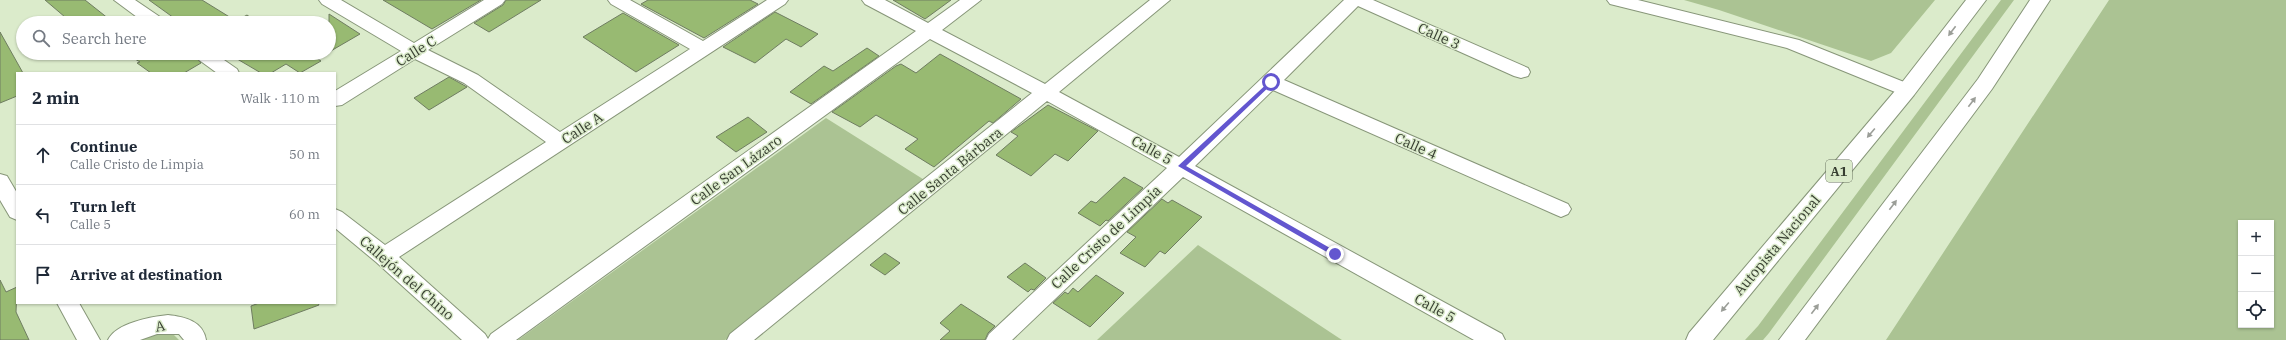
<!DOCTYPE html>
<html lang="en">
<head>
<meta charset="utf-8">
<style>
	body { margin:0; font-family:"IBM Plex Serif",serif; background:#f6f6f7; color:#1f2937 }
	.controls { position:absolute; right:12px; bottom:12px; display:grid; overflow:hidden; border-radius:0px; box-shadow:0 1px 3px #0004 }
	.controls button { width:36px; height:36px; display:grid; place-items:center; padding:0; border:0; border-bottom:1px solid #e0e1e3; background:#fff; color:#1f2937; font:20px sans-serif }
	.stop { position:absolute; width:12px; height:12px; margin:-9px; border:3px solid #6356cf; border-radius:50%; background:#fff }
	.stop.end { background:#6356cf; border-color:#fff; box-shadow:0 1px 4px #0008 }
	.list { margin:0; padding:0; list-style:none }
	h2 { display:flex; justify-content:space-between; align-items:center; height:52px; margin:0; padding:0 16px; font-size:17px }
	h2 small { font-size:13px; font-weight:400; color:#747a83 }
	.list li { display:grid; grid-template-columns:26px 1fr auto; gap:12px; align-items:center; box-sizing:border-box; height:60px; padding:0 16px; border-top:1px solid #e0e1e3 }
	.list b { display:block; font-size:15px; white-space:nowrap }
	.list p { margin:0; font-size:13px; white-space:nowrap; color:#747a83 }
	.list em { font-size:13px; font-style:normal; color:#747a83 }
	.icon { flex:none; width:22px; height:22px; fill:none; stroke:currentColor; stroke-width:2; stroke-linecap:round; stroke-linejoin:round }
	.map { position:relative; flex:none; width:2286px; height:340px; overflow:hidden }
	.search { position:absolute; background:#fff; box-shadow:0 1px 3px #0004; left:16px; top:16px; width:320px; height:44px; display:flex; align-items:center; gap:10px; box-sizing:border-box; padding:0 14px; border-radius:22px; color:#747a83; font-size:15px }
	.panel { position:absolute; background:#fff; box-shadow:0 1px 3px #0004; left:16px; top:72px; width:320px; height:232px; border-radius:0px }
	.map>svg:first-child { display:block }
	.green { fill:#abc393; fill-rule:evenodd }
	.building { fill:#98ba72; stroke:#6f7d61 }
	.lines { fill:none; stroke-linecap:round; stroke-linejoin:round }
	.street-casing { stroke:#879679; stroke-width:2 }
	.highway-casing { stroke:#879679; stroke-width:2 }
	.street { fill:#fff; fill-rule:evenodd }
	.highway { fill:#fff; fill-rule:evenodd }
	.oneway { fill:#9b9e98 }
	.route { fill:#6356cf }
	.labels { text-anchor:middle; stroke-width:3; stroke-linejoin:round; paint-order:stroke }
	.shield { fill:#dbebcb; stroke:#68725f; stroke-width:1 }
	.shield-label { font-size:13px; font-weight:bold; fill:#373e31 }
	.street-label { font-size:14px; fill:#373e31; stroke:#dbebcb }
</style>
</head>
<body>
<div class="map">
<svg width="2286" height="340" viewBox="0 0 2286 340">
	<rect width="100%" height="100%" fill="#dbebcb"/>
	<path class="green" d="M1684,0H1935L1891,53L1871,61L1719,10Z
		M2001,0H2014L1769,333L1763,340H1745L1758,326Z
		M2109,0H2286V340H1886ZM2241,223H2271V325H2241Z
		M826,118L926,181L725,340H518Z
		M1198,245L1342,340H1097Z
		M171,332L179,340H135L147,334Z"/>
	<path class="building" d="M45,0H85L114,23H72Z
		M149,0H202L236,21L247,15L258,23H181Z
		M383,0H481L432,29Z
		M506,0H541L489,32L474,23L503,5Z
		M648,0H750L758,4L704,38L641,4Z
		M893,0H951L925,19Z
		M775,12L818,34L801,47L786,39L755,63L723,47Z
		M623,13L679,45L636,72L583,37Z
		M329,14L360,34L329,52Z
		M0,32L23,73H17V96L0,103Z
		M867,48L879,56L811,104L790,92L824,66L833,71Z
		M125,53H191L201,63L184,73H151L137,63L140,62Z
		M227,53H308L321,61L300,73L286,64L271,73H261Z
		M940,54L1021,99L993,123L989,121L934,167L905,149L918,139L876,115L860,127L832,112L896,66L901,64L916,73Z
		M449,77L467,87L429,110L414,98Z
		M1048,105L1098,131L1068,161L1055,154L1031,176L996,155L1018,136L1011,132Z
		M748,117L767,132L736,152L716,137Z
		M1124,177L1143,188L1108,221L1106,220L1100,226L1078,213L1091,201L1096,203Z
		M1162,199L1168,203L1172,200L1202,217L1165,254L1160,251L1145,267L1120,253L1136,237L1127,232Z
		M885,253L900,263L885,275L870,265Z
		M1025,263L1046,278L1034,290L1031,289L1028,292L1007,277Z
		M1096,275L1124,293L1090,327L1053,303L1065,292L1068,294L1073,288L1078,292Z
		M0,280L6,292L17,287L16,312L29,340H0Z
		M259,303H318L319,305L254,329L251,306Z
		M961,304L995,326L988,333L985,340H940L950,331L940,323Z"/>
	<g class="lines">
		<g class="street-casing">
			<path id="street" d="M114,0H135L163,19L166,23H145Z
				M319,0H341L414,43L484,0H505L502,4L428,50L478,75L560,132L690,49L611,4L608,0H630L703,41L767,0H788L785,4L399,257L485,334L488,339L491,334L916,31L865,4L862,0H885L928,23L960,0H981L942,30L1045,84L1150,0H1170L1059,92L1179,157L1344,0H1373L1528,68L1530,72L1528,76L1521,78L1514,76L1358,6L1284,80L1568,204L1571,209L1568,214L1561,217L1554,214L1273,90L1195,166L1502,334L1505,340H1474L1183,177L1012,340H986L989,334L1167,168L1047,101L754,340H727L730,334L1032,93L930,39L516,340H462L376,262L335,228V209L342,212L385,245L546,142L464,83L415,59L342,105L335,106V91L401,51L322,4Z
				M1607,0H1638L1799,40L1914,86L1916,90L1914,94L1907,96L1900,94L1787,48L1610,4Z
				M192,53H214L237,69L239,73H217L195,57Z
				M0,174L7,176L17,193V220L10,217L0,200Z
				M57,303H79L100,340H77Z
				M168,315C185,317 203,321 206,340H184L179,334H157L140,340H108C116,323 150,317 168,315Z"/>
		</g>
		<g class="highway-casing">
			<path id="highway" d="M1966,0H1986L1914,95L1713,340H1686L1689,333L1900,85Z
				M2030,0H2050L1992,89L1805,340H1779L1978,79Z"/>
		</g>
		<use href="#street" class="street"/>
		<use href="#highway" class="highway"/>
	</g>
	<defs><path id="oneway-solid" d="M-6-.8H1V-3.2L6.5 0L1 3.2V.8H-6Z"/></defs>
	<g class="oneway">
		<use href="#oneway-solid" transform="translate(1952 31) rotate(127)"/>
		<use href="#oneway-solid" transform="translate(1972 102) rotate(-53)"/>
		<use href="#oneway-solid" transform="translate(1871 133) rotate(130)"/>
		<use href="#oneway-solid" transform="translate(1893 205) rotate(-53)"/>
		<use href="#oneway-solid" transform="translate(1725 307) rotate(130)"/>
		<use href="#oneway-solid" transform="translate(1815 309) rotate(-53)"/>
	</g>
	<path class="route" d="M1271,80L1273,83L1186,166L1337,252V255H1332L1178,166Z"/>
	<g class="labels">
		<rect class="shield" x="1826" y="160" width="26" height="22" rx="3"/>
		<g class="shield-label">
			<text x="1839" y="176">A1</text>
		</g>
		<g class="street-label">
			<text transform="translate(1439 36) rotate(24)" y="5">Calle 3</text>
			<text transform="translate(416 51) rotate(-32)" y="5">Calle C</text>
			<text transform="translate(582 128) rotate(-33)" y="5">Calle A</text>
			<text transform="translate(1416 146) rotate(24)" y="5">Calle 4</text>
			<text transform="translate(1152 150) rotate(29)" y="5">Calle 5</text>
			<text transform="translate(736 170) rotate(-36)" y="5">Calle San Lázaro</text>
			<text transform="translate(950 171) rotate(-39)" y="5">Calle Santa Bárbara</text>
			<text transform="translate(1106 237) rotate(-43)" y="5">Calle Cristo de Limpia</text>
			<text transform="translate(1777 245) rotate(-50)" y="5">Autopista Nacional</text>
			<text transform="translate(407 278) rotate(41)" y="5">Callejón del Chino</text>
			<text transform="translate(1435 308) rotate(29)" y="5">Calle 5</text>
			<text transform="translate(160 326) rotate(-10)" y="5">A</text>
		</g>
	</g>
</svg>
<div class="controls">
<button>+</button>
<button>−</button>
<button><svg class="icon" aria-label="locate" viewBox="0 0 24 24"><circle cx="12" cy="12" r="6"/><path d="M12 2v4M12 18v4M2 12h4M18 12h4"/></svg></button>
</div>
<div class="stop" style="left:1271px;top:82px"></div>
<div class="stop end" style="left:1335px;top:254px"></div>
<div class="search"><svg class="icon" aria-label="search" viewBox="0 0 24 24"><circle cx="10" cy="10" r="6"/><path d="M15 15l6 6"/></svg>Search here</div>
<section class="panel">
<h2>2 min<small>Walk · 110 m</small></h2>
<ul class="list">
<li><svg class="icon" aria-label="ahead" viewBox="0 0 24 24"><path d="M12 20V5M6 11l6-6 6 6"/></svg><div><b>Continue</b><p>Calle Cristo de Limpia</p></div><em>50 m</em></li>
<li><svg class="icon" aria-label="left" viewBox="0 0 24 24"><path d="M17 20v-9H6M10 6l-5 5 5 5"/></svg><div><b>Turn left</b><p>Calle 5</p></div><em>60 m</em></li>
<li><svg class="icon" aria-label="arrive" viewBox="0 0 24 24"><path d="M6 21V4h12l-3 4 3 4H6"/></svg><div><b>Arrive at destination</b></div></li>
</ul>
</section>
</div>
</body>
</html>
